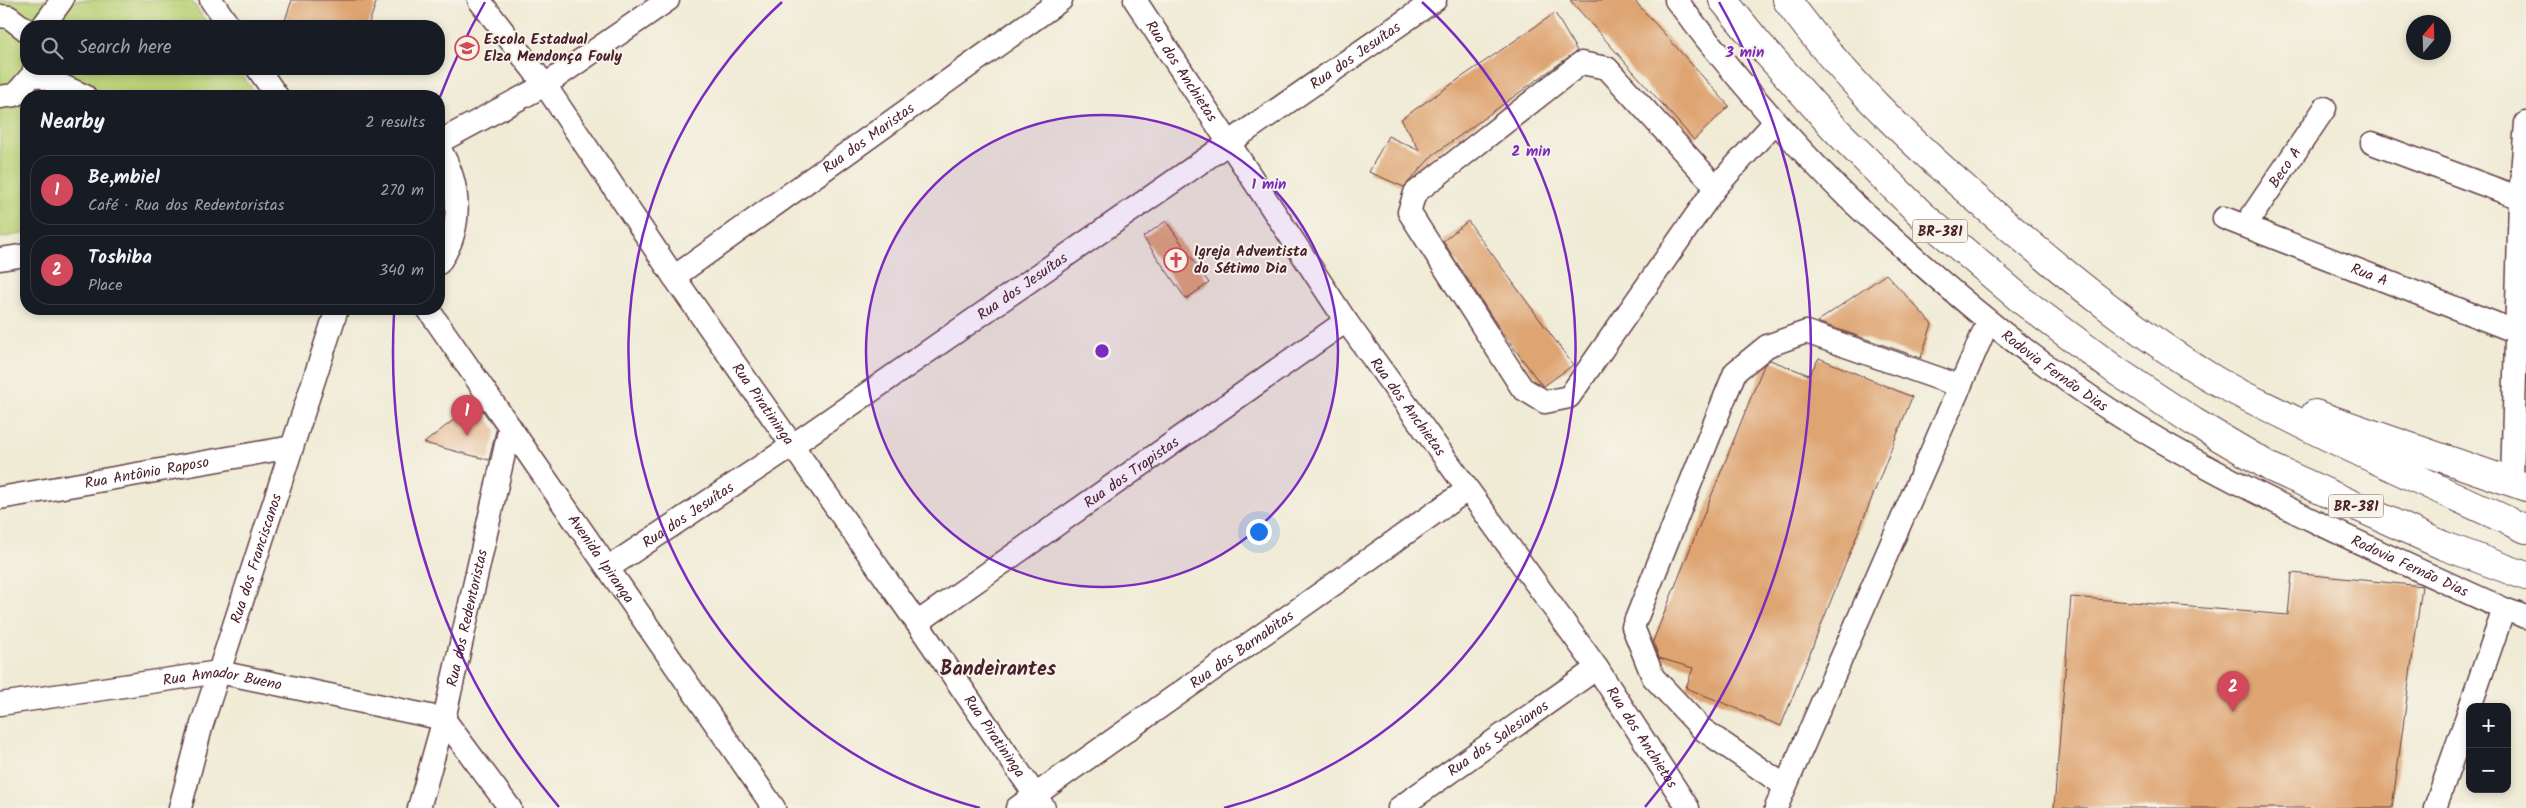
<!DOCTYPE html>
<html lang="en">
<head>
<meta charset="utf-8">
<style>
	body { margin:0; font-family:Kalam,sans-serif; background:#20242c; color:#f1f3f6 }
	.controls { position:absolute; right:15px; bottom:15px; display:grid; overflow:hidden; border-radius:10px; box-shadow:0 2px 8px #0003 }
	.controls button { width:45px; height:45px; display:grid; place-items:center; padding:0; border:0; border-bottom:1px solid #363941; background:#171b24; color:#f1f3f6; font:25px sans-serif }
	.compass { position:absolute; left:2406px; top:15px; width:45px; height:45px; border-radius:50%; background:#171b24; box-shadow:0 2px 8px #0003; rotate:19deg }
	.you { position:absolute; left:1258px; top:531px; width:18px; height:18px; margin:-12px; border:4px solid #fff; border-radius:50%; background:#1a73e8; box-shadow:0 0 0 8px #1a73e833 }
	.badge { display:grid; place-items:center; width:32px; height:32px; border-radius:50%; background:#d1495b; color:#fff; font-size:16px; font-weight:700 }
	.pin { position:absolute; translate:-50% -41px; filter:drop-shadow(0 1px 2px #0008) }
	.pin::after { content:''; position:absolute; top:26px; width:18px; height:15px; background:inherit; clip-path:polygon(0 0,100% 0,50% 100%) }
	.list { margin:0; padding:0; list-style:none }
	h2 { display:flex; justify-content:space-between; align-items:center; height:65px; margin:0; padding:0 20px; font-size:21px }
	h2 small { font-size:16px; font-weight:400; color:#9ea1a6 }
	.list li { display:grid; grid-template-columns:32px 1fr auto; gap:15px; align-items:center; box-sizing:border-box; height:70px; margin:0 10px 10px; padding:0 10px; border:1px solid #363941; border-radius:20px }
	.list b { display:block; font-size:19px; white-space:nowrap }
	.list p { margin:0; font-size:16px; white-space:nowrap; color:#9ea1a6 }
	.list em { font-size:16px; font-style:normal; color:#9ea1a6 }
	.icon { flex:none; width:28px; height:28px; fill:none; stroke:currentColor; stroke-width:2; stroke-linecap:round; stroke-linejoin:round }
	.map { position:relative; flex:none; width:2526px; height:808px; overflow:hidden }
	.search { position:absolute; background:#171b24; box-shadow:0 2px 8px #0003; left:20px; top:20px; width:425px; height:55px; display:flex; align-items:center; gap:12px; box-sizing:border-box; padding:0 18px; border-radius:20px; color:#9ea1a6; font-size:19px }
	.panel { position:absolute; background:#171b24; box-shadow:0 2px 8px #0003; left:20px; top:90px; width:425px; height:225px; border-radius:20px }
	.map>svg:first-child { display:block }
	.green { fill:#bad176; stroke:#827850 }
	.building { fill:#dea472 }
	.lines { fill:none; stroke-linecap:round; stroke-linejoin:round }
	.minor-casing { stroke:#633e44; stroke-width:25 }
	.highway-casing { stroke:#633e44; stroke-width:30 }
	.minor { stroke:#fff; stroke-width:22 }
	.highway { stroke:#fff; stroke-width:28 }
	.ring { fill:none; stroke:#7b2cbf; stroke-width:2.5 }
	.labels { text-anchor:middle; stroke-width:4; stroke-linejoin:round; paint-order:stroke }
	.shield { fill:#f7f3e8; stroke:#7e5f64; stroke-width:1 }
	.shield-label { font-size:14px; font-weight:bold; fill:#4a1f2b }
	.poi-label { font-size:15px; font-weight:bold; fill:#4a1f2b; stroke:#f7f3e8; text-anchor:start }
	.street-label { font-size:15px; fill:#4a1f2b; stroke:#f7f3e8 }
	.district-label { font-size:20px; font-weight:bold; fill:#4a1f2b; stroke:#f7f3e8 }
	.centre { fill:#7b2cbf; stroke:#f7f3e8; stroke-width:2.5 }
	.ring-label { font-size:15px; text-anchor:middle; font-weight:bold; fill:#7b2cbf; stroke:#f7f3e8; stroke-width:4; stroke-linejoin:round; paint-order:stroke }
</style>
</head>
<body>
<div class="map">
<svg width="2526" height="808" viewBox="0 0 2526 808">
	<rect width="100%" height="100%" fill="#f7f3e8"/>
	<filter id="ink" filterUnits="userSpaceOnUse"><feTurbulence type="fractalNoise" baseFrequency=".02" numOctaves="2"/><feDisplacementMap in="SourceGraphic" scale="10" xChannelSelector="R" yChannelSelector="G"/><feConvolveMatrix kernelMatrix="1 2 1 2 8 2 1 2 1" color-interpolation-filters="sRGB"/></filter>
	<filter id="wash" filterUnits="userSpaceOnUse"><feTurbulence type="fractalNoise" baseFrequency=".0096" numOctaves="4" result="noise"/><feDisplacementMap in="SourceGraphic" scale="20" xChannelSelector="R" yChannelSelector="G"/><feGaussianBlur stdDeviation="1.12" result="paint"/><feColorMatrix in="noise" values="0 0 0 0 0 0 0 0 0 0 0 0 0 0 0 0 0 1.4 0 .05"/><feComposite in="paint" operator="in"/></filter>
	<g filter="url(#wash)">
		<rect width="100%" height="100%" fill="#f0ebd5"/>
		<path class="green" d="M0,0H191L209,26H26V69H238L257,96H26V233L0,238Z"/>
		<g id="blocks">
			<path class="building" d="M292,0H377L368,26H283Z
				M1570,0H1634L1729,106L1694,140Z
				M1555,13L1577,51L1433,155L1404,187L1369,172L1388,136L1420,151L1401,119Z
				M1166,221L1209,283L1186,299L1143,237Z
				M1468,221L1573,365L1544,386L1540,383L1499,328L1443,241Z
				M1886,274L1932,324L1921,358L1817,322Z
				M1819,358L1912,397L1781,726L1686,688L1693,668L1659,658L1653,641L1764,365L1770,360L1809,375Z
				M477,402L496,430L489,460L424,443Z
				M2292,573L2422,586L2392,808H2054L2071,597L2288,615Z"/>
		</g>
	</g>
	<g filter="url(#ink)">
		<use href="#blocks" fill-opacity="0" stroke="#633e44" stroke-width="1"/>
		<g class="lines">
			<g class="minor-casing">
				<g id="minor">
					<path d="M211,0L229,26"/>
					<path id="s1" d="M479,0L545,85L674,277L917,623L1044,808"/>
					<path id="s2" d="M1135,0L1346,321L1597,668L1688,808"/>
					<path id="s3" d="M1676,0C1727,67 1781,131 1840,190C1862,212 1887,233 1910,254C1989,325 2073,391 2166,444C2275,506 2390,557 2504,609L2526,617"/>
					<path d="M0,16L9,17L26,30"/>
					<path d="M43,26L62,0"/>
					<path d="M258,69L277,96"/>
					<path d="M34,73L85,96"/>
					<path d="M0,97L15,95L34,73V69"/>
					<path d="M439,142L545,85L668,0"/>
					<path d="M2372,143L2520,198"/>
					<path d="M439,148C461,184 464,228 439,263"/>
					<path d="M1716,187L1607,68L1581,63L1415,193L1409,212L1522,388L1545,402L1569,397L1716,187L1775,122"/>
					<path id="s4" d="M2224,218L2517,332"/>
					<path id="s5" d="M2245,226L2325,108"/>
					<path d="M0,259L26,255"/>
					<path id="s6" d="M674,277L1061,0"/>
					<path id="s7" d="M428,309L774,808"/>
					<path d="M2512,482L2520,198L2526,123"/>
					<path id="s8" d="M0,498L292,447"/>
					<path id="s9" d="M608,568L793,445L1435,0"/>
					<path id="s10" d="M917,623L1346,321"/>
					<path id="s11" d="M0,704L219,672L444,719L510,808"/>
					<path d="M2470,707L2504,609"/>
					<path d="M1785,786L1702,729L1653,677L1633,627L1735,372L1767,346L1806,332L1960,386"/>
					<path id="s12" d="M180,808L202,724L337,309"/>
					<path id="s13" d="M419,808L444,719L510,427"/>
					<path id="s14" d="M1017,808L1467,490"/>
					<path id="s15" d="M1399,808L1597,668"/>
					<path d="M1776,808L1988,322"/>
					<path d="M2435,808L2470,708"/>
				</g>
			</g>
			<g class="highway-casing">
				<path id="highway" d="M1723,0L1758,43L1835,129L1922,215L2024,302L2118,372L2194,422L2272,468L2442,545L2526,576
					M1787,0C1847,84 1928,158 2006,224C2072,280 2140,335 2213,379C2240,395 2269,407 2296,421C2372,459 2449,494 2526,529
					M2315,414L2526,487"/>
			</g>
			<use href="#minor" class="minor"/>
			<use href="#highway" class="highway"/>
		</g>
	</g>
	<circle cx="1102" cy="351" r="236" fill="#7b2cbf" fill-opacity=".12"/>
	<g class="ring">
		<circle cx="1102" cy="351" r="236"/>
		<path d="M980 808A473 473 0 0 1 782 2M1422 2A473 473 0 0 1 1224 808"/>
		<path d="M559 807A709 709 0 0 1 394 314M440 97A709 709 0 0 1 485 2M1719 2A709 709 0 0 1 1645 807"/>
	</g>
	<defs>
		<g id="school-ring" transform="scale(1.25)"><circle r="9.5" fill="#f7f3e8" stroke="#d1495b" stroke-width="1.5"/><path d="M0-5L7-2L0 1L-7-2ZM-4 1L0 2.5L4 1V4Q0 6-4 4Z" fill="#d1495b"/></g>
		<g id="church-ring" transform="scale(1.25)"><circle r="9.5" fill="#f7f3e8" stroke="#d1495b" stroke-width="1.5"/><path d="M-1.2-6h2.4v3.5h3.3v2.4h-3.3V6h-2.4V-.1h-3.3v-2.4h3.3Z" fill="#d1495b"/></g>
	</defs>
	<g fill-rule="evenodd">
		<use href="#school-ring" x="467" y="48"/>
		<use href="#church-ring" x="1176" y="260"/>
	</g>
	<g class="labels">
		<g class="shield">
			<rect x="1912.5" y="219.5" width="55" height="23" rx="4"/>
			<rect x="2328.5" y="494.5" width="55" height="23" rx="4"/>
		</g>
		<g class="shield-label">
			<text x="1940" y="236">BR-381</text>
			<text x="2356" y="511">BR-381</text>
		</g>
		<g class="poi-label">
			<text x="484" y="44">Escola Estadual<tspan x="484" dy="17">Elza Mendonça Fouly</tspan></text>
			<text x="1194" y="256">Igreja Adventista<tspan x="1194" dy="17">do Sétimo Dia</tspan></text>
		</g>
		<g class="street-label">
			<text dy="5" stroke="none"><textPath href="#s9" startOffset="906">Rua dos Jesuítas</textPath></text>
			<text dy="5" stroke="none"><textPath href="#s2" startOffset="85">Rua dos Anchietas</textPath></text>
			<text dy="5" stroke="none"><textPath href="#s6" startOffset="239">Rua dos Maristas</textPath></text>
			<text dy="5" stroke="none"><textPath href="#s5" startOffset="71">Beco A</textPath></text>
			<text dy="5" stroke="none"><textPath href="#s4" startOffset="156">Rua A</textPath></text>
			<text dy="5" stroke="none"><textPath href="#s9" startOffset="501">Rua dos Jesuítas</textPath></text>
			<text dy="5" stroke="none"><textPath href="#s3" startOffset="532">Rodovia Fernão Dias</textPath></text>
			<text dy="5" stroke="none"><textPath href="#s1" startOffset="494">Rua Piratininga</textPath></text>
			<text dy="5" stroke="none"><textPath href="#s2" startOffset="490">Rua dos Anchietas</textPath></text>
			<text dy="5" stroke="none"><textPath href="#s8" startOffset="149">Rua Antônio Raposo</textPath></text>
			<text dy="5" stroke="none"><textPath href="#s10" startOffset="262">Rua dos Trapistas</textPath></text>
			<text dy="5" stroke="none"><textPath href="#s9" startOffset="96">Rua dos Jesuítas</textPath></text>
			<text dy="5" stroke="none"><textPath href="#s12" startOffset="261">Rua dos Franciscanos</textPath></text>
			<text dy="5" stroke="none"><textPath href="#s7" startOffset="304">Avenida Ipiranga</textPath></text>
			<text dy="5" stroke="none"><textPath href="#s3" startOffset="938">Rodovia Fernão Dias</textPath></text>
			<text dy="5" stroke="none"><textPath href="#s13" startOffset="196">Rua dos Redentoristas</textPath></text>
			<text dy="5" stroke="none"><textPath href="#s14" startOffset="275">Rua dos Barnabitas</textPath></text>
			<text dy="5" stroke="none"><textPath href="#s11" startOffset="225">Rua Amador Bueno</textPath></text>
			<text dy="5" stroke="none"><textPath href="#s1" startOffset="899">Rua Piratininga</textPath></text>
			<text dy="5" stroke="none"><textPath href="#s2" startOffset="895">Rua dos Anchietas</textPath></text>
			<text dy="5" stroke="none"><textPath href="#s15" startOffset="121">Rua dos Salesianos</textPath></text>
		</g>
		<g class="district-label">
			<text x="998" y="675">Bandeirantes</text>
		</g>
	</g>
	<circle cx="1102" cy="351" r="8" class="centre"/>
	<g class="ring-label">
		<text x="1745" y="57">3 min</text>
		<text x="1531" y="156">2 min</text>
		<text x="1269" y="189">1 min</text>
	</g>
</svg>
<div class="controls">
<button>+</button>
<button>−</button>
</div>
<svg class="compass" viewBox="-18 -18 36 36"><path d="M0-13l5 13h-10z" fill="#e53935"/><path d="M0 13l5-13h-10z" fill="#9ea1a6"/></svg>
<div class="you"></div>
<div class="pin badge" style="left:467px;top:436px">1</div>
<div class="pin badge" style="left:2233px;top:712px">2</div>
<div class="search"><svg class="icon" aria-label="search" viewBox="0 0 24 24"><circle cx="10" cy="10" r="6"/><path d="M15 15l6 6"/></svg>Search here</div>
<section class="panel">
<h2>Nearby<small>2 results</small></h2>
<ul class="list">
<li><span class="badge">1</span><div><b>Be,mbiel</b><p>Café · Rua dos Redentoristas</p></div><em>270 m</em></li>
<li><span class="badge">2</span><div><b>Toshiba</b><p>Place</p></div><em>340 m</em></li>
</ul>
</section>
</div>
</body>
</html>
